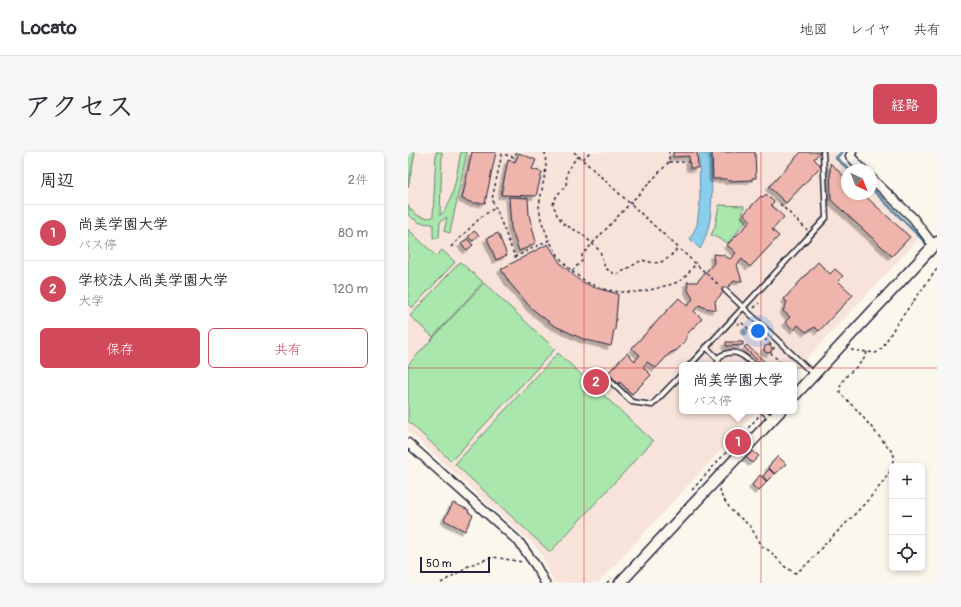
<!DOCTYPE html>
<html lang="ja">
<head>
<meta charset="utf-8">
<style>
	body { margin:0; font-family:Pangolin,"Klee One",sans-serif; background:#f7f7f7; color:#2b2b33 }
	.controls { position:absolute; right:12px; bottom:12px; display:grid; overflow:hidden; border-radius:6px; box-shadow:0 2px 6px #0003 }
	.controls button { width:36px; height:36px; display:grid; place-items:center; padding:0; border:0; border-bottom:1px solid #e1e1e2; background:#fff; color:#2b2b33; font:20px sans-serif }
	.compass { position:absolute; left:433px; top:12px; width:36px; height:36px; border-radius:50%; background:#fff; box-shadow:0 2px 6px #0003; rotate:137deg }
	.scale { position:absolute; left:12px; bottom:10px; width:70px; box-sizing:border-box; padding-left:4px; border:2px solid #22223b; border-top:0; font-size:11px; line-height:14px; white-space:nowrap; color:#22223b; -webkit-text-stroke:3px #fbf7ec; paint-order:stroke }
	.you { position:absolute; left:350px; top:179px; width:14px; height:14px; margin:-10px; border:3px solid #fff; border-radius:50%; background:#1a73e8; box-shadow:0 0 0 6px #1a73e833 }
	.badge { display:grid; place-items:center; width:26px; height:26px; border-radius:50%; background:#d1495b; color:#fff; font-size:13px; font-weight:700 }
	.pin { position:absolute; translate:-50% -50%; border:2px solid #fff; box-shadow:0 1px 4px #0006 }
	.popup { position:absolute; left:271px; top:210px; width:118px; height:52px; box-sizing:border-box; display:grid; place-content:center; border-radius:6px; background:#fff; filter:drop-shadow(0 1px 3px #0005); font-size:13px; white-space:nowrap; color:#7c7c81 }
	.popup b { font-size:15px; color:#2b2b33 }
	.popup::after { content:''; position:absolute; left:50%; top:100%; margin-left:-8px; border:8px solid transparent; border-top-color:#fff }
	.list { margin:0; padding:0; list-style:none }
	h2 { display:flex; justify-content:space-between; align-items:center; height:52px; margin:0; padding:0 16px; font-size:17px }
	h2 small { font-size:13px; font-weight:400; color:#7c7c81 }
	.list li { display:grid; grid-template-columns:26px 1fr auto; gap:12px; align-items:center; box-sizing:border-box; height:56px; padding:0 16px; border-top:1px solid #e1e1e2 }
	.list b { display:block; font-size:15px; white-space:nowrap }
	.list p { margin:0; font-size:13px; white-space:nowrap; color:#7c7c81 }
	.list em { font-size:13px; font-style:normal; color:#7c7c81 }
	.actions { display:flex; gap:8px; padding:12px 16px }
	.actions a { flex:1; padding:9px 0; border:1px solid #d1495b; border-radius:6px; text-align:center; font-size:14px; color:#d1495b }
	.actions .main { background:#d1495b; color:#fff }
	.icon { flex:none; width:22px; height:22px; fill:none; stroke:currentColor; stroke-width:2; stroke-linecap:round; stroke-linejoin:round }
	.map { position:relative; flex:none; width:529px; height:431px; overflow:hidden; border-radius:6px }
	header { display:flex; align-items:center; gap:24px; box-sizing:border-box; height:56px; padding:0 20px; background:#fff; border-bottom:1px solid #e1e1e2 }
	header strong { font-size:19px }
	nav { display:flex; gap:22px; margin-inline-start:auto; font-size:14px }
	.intro { display:flex; align-items:center; justify-content:space-between; box-sizing:border-box; height:96px; padding:0 24px }
	h1 { margin:0; font-size:28px }
	.button { padding:10px 18px; border-radius:6px; background:#d1495b; color:#fff; font-size:14px; font-weight:700 }
	main { display:flex; gap:24px; padding:0 24px }
	aside { flex:1; background:#fff; border-radius:6px; box-shadow:0 2px 6px #0003 }
	.map>svg:first-child { display:block }
	.built { fill:#f7e3d9 }
	.green { fill:#aae7ad; stroke:#668474 }
	.water { fill:#8bceec; stroke:#6189a5 }
	.lines { fill:none; stroke-linecap:round; stroke-linejoin:round }
	.stream { stroke:#6189a5; stroke-width:3 }
	.building { fill:#efb5ac; stroke:#22223b; filter:url(#shadow) }
	.service-casing { stroke:#22223b; stroke-width:7 }
	.minor-casing { stroke:#22223b; stroke-width:11 }
	.tertiary-casing { stroke:#22223b; stroke-width:13 }
	.path { stroke:#22223b; stroke-width:1.5; stroke-dasharray:3 3; stroke-linecap:butt }
	.service { stroke:#fbf7ec; stroke-width:4 }
	.minor { stroke:#fbf7ec; stroke-width:8 }
	.tertiary { stroke:#fbf7ec; stroke-width:10 }
	.tree { fill:#969d9b }
	.grid { fill:none; stroke:#d62828; stroke-width:1; stroke-opacity:0.55 }
</style>
</head>
<body>
<header>
<strong>Locato</strong>
<nav><a>地図</a><a>レイヤ</a><a>共有</a></nav>
</header>
<div class="intro"><h1>アクセス</h1><a class="button">経路</a></div>
<main>
<aside>
<h2>周辺<small>2件</small></h2>
<ul class="list">
<li><span class="badge">1</span><div><b>尚美学園大学</b><p>バス停</p></div><em>80 m</em></li>
<li><span class="badge">2</span><div><b>学校法人尚美学園大学</b><p>大学</p></div><em>120 m</em></li>
</ul>
<div class="actions"><a class="main">保存</a><a>共有</a></div>
</aside>
<div class="map">
<svg width="529" height="431" viewBox="0 0 529 431">
	<defs>
		<filter id="shadow"><feDropShadow dx="-3.5" dy="3.5" stdDeviation="0" flood-color="#0004"/></filter>
	</defs>
	<rect width="100%" height="100%" fill="#fbf7ec"/>
	<filter id="ink" filterUnits="userSpaceOnUse"><feTurbulence type="fractalNoise" baseFrequency=".025" numOctaves="2"/><feDisplacementMap in="SourceGraphic" scale="8" xChannelSelector="R" yChannelSelector="G"/><feConvolveMatrix kernelMatrix="1 2 1 2 8 2 1 2 1" color-interpolation-filters="sRGB"/></filter>
	<g filter="url(#ink)">
		<path class="built" d="M0,0H432L426,6L440,18L439,42H463V37L507,81L510,88L386,220V213H274V259H349L190,431H146L135,405L128,395L0,279Z"/>
		<path class="green" d="M1,0H7L0,36V3Z
			M28,0H34L32,63C46,53 49,17 53,0H59L42,81L36,79L39,65L32,70L31,86H25V72L12,71L0,63V53C5,63 15,68 25,65Z
			M311,53L336,54L334,64L338,69L320,91L303,83L307,75Z
			M0,77L28,104L34,98L47,110L4,156L0,152Z
			M52,110L75,130L25,185L2,164Z
			M76,131L147,197L43,309L0,269V213Z
			M150,201L245,289L142,400L47,312Z"/>
		<path class="water" d="M291,2H303C303,34 308,69 292,97L282,87L289,73L292,50Z"/>
		<g class="lines">
			<path class="stream" d="M434,0L428,6L442,18
				M463,36L518,91"/>
		</g>
		<path class="building" d="M64,0H88L77,51H65L54,47Z
			M265,0H289L290,16H282L281,4L265,5Z
			M304,0H347L348,26H344V28L320,29L319,27H305Z
			M393,0H412L406,7L413,14L378,51L361,35Z
			M111,1L128,8L124,17L134,20L128,44L93,43L100,8L107,10Z
			M422,11L439,27V42H455L502,85L484,104L423,48Z
			M358,42L366,50L363,53L376,65L364,78L371,84L342,115L334,107L329,113L334,129H326L307,149L308,158L298,156L291,153L286,159L294,167L280,181L276,191L269,198L262,201L248,216L239,210L235,215L243,223L224,242L212,230L211,232L200,221L219,201L227,209L232,203L224,196L271,146L279,154L285,147L280,138L279,130H289L306,111L305,102L315,103L322,107L328,101L319,93L343,69L336,62L353,44L355,45Z
			M101,45L120,46L121,63L128,90L121,95L111,99L103,76Z
			M66,79L71,83L65,89L60,85Z
			M90,81L99,103L88,108L79,86Z
			M59,87L65,93L59,98L53,92Z
			M140,92L153,112L171,128L185,135L210,142L207,178H206L203,194L175,187L145,173L123,156L101,130L93,117Z
			M410,110L422,122L427,117L435,124L430,129L445,143L411,179L407,175L398,180L390,173L386,178L377,170L382,165L375,159L379,150L376,147Z
			M318,190H335V193L318,194Z
			M339,193L360,213H354L336,195Z
			M356 197a4 4 0 1 1 8 0a4 4 0 1 1-8 0Z
			M345,299L351,304L344,311L338,305Z
			M370,304L378,312L367,322L360,315Z
			M361,317L366,322L359,329L355,324Z
			M352,323L359,330L350,339L344,333Z
			M45,351L61,358L60,360L65,363L57,379L36,368Z"/>
		<g class="lines">
			<g class="service-casing">
				<path id="service" d="M317,138L406,223
					M298,195L310,207
					M282,213L418,66L415,0
					M309,213L312,204C327,196 334,202 346,213
					M193,220L224,250L244,253L274,222
					M355,259L364,267"/>
			</g>
			<g class="minor-casing">
				<path id="minor" d="M444,0L442,4L455,18
					M463,26L505,66L526,94
					M0,291L111,390L128,414L137,431"/>
			</g>
			<g class="tertiary-casing">
				<path id="tertiary" d="M386,244L529,90
					M212,431L372,259"/>
			</g>
			<path class="path" d="M109,0L106,5L94,2L84,47L107,105L141,88C149,102 157,115 170,124C194,142 225,144 253,135C260,133 267,132 273,128C279,124 283,117 288,112
				M137,0L138,16L131,54L133,68L141,88
				M166,0L312,134
				M171,4C159,16 159,18 158,34L149,43L145,52L149,63L156,72L174,82L192,99L197,116L205,121L210,122L234,108C253,114 257,110 270,96
				M175,7L182,0
				M261,10H281
				M372,52L399,78
				M43,95L73,65L87,56
				M164,119L174,109V103L184,92L261,10V0
				M346,156L351,151
				M329,173L333,170L352,188L357,187L366,196L363,201L375,213
				M443,198L468,201L474,196L488,173L529,117
				M459,200C455,216 430,222 432,241L449,258L485,301L486,304L484,314
				M386,223V224
				M312,337L314,345L324,359L342,374L354,394L363,400L376,414L387,421C400,414 408,401 418,391C436,373 474,337 484,315
				M284,338L351,264
				M33,431L62,413L85,405L114,410
				M199,431L203,426"/>
			<use href="#service" class="service"/>
			<use href="#minor" class="minor"/>
			<use href="#tertiary" class="tertiary"/>
		</g>
		<circle class="tree" cx="336" cy="180" r="3.5"/>
	</g>
	<path class="grid" d="M176,0V431M353,0V431M0,216H529"/>
</svg>
<div class="controls">
<button>+</button>
<button>−</button>
<button><svg class="icon" aria-label="locate" viewBox="0 0 24 24"><circle cx="12" cy="12" r="6"/><path d="M12 2v4M12 18v4M2 12h4M18 12h4"/></svg></button>
</div>
<svg class="compass" viewBox="-18 -18 36 36"><path d="M0-13l5 13h-10z" fill="#e53935"/><path d="M0 13l5-13h-10z" fill="#7c7c81"/></svg>
<div class="scale">50 m</div>
<div class="you"></div>
<div class="pin badge" style="left:330px;top:290px">1</div>
<div class="popup"><b>尚美学園大学</b>バス停</div>
<div class="pin badge" style="left:188px;top:230px">2</div>
</div>
</main>
</body>
</html>
